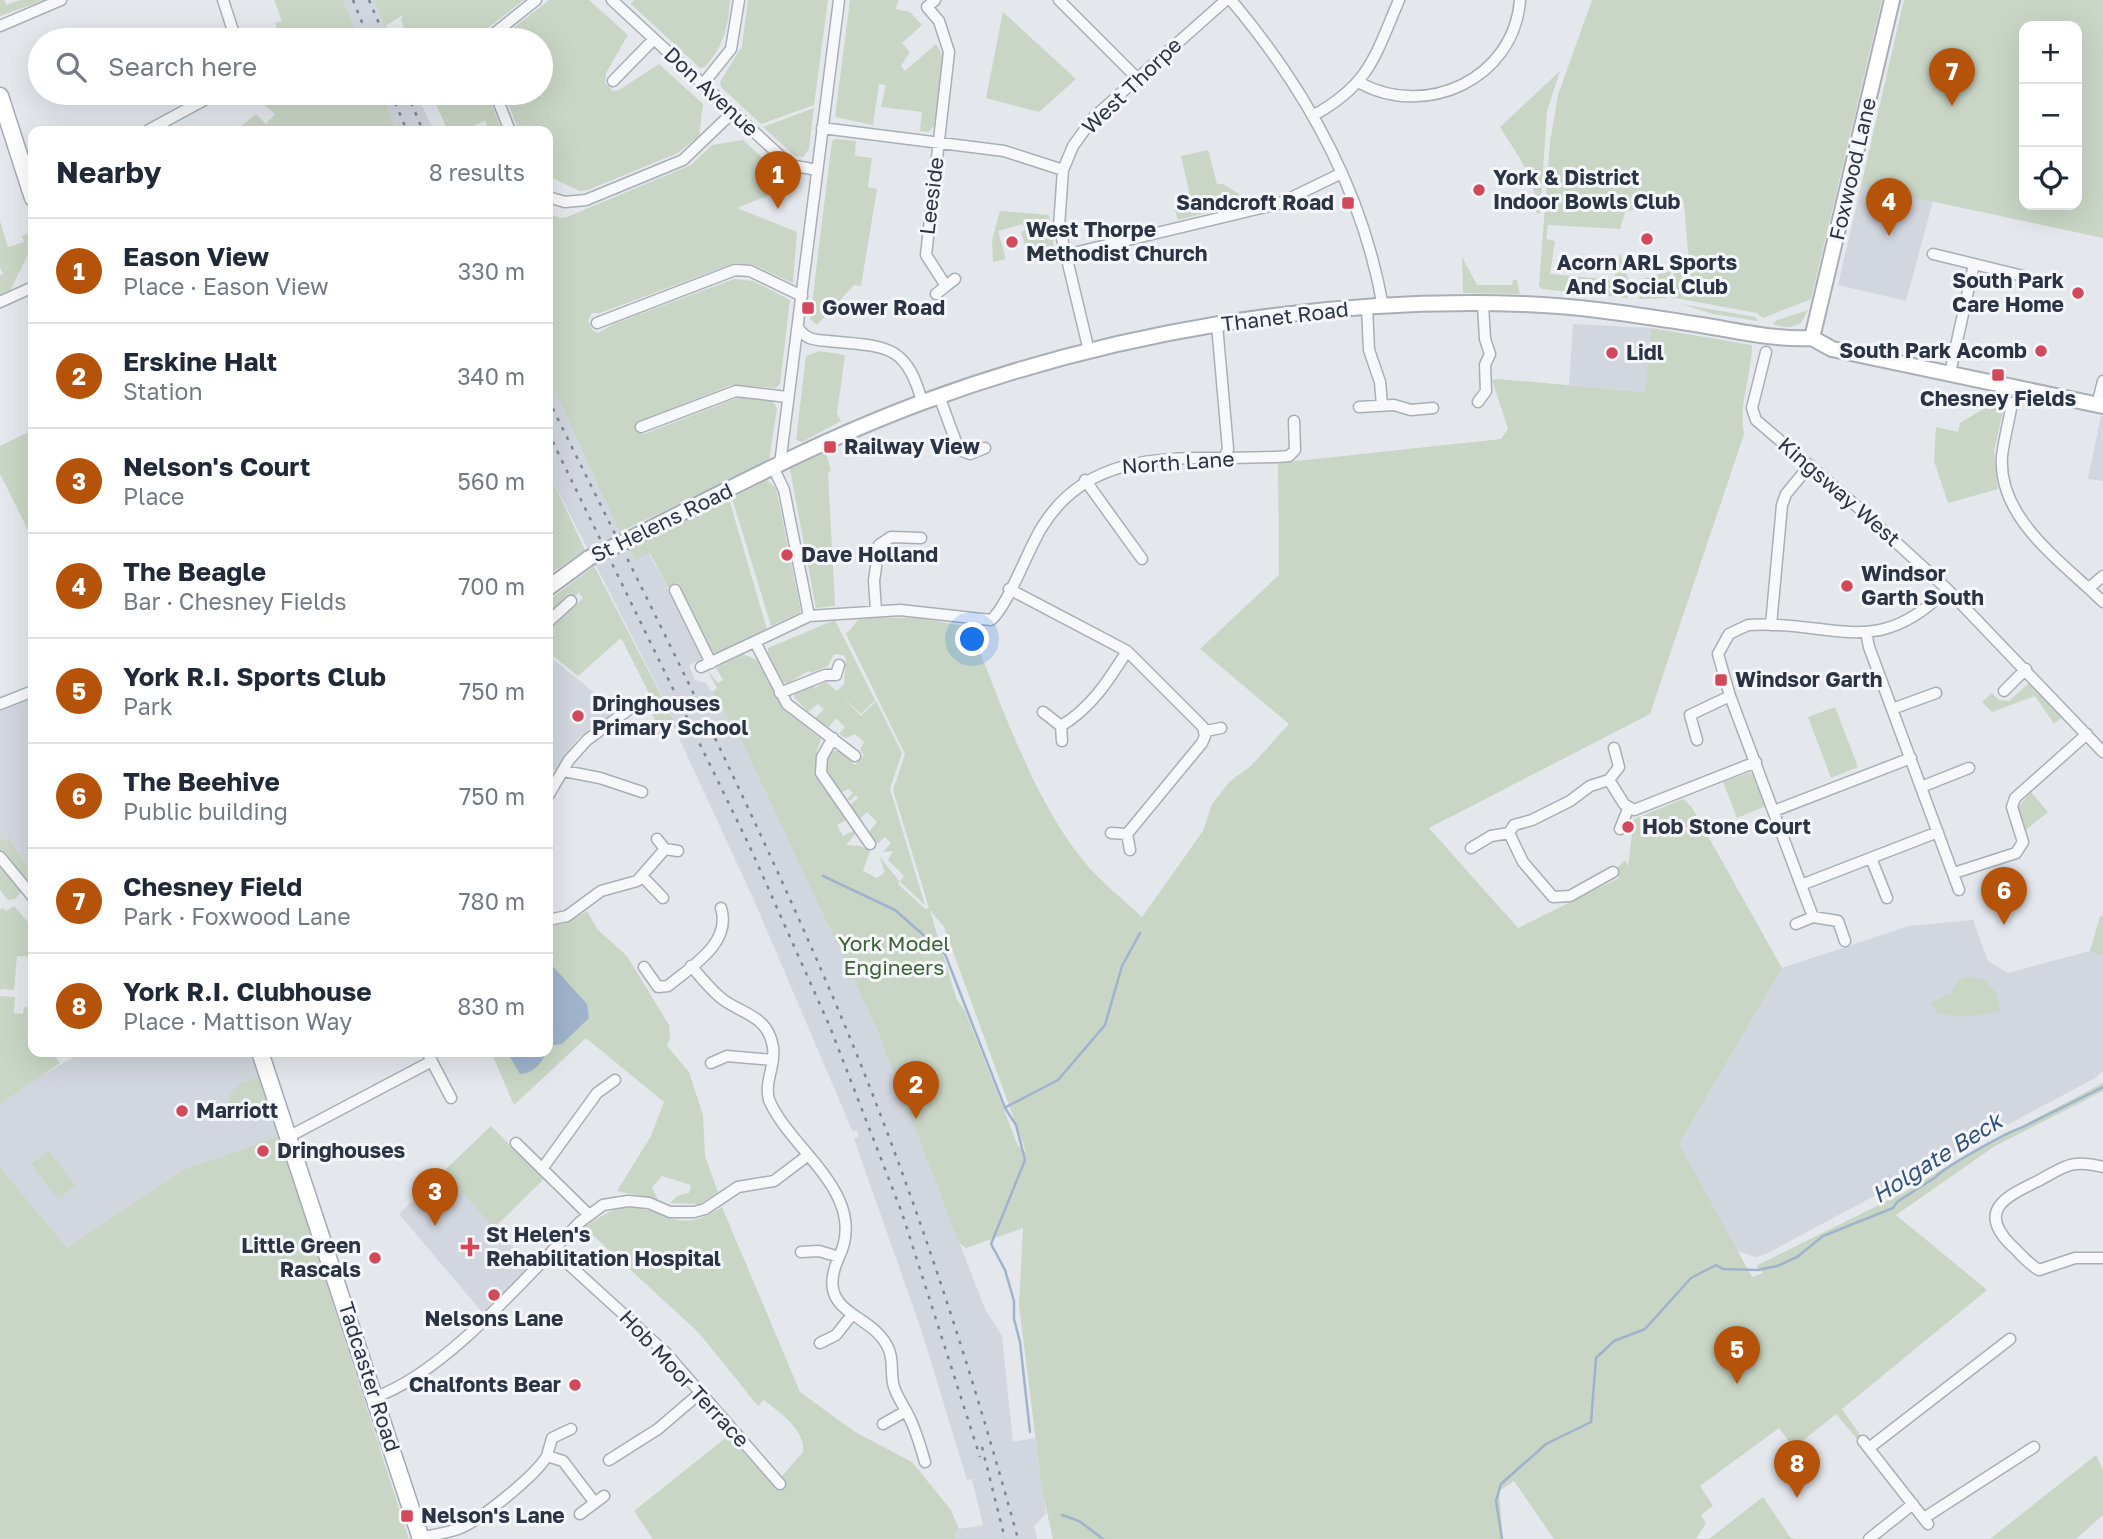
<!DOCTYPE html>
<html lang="en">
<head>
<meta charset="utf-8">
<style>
	body { margin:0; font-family:"Golos Text",sans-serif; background:#f6f6f7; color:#1f2937 }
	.controls { position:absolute; right:21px; top:21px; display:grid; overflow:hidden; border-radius:14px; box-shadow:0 7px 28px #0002 }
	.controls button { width:63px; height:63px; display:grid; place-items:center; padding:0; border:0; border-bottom:2px solid #e0e1e3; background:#fff; color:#1f2937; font:35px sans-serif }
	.you { position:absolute; left:973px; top:640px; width:24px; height:24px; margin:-18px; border:5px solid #fff; border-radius:50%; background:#1a73e8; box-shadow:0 0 0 10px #1a73e833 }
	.badge { display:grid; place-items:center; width:46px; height:46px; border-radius:50%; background:#b45309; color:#fff; font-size:23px; font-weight:700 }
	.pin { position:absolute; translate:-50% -58px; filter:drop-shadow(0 2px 4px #0008) }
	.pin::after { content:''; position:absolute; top:37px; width:24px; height:21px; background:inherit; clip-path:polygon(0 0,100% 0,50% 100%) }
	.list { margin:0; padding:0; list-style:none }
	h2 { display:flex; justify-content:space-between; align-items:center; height:91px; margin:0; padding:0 28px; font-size:30px }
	h2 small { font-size:23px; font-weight:400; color:#747a83 }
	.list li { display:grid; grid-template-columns:46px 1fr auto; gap:21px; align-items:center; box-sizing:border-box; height:105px; padding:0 28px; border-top:2px solid #e0e1e3 }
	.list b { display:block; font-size:26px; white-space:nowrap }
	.list p { margin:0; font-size:23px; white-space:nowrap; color:#747a83 }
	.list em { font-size:23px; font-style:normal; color:#747a83 }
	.icon { flex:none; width:38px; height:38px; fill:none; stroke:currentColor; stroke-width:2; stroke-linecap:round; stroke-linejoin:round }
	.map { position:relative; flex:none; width:2103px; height:1539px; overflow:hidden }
	.search { position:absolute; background:#fff; box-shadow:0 7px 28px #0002; left:28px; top:28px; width:525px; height:77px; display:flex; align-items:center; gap:18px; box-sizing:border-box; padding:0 24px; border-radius:38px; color:#747a83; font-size:26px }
	.panel { position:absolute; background:#fff; box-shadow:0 7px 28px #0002; left:28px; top:126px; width:525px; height:931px; border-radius:14px }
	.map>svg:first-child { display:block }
	.built { fill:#d2d6de }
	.green { fill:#c9d6c5; fill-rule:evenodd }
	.water { fill:#9fb4cc }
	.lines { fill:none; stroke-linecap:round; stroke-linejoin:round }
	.stream { stroke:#9fb4cc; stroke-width:2.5 }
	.street-casing { stroke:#a9aeb7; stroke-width:13 }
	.secondary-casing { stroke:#a9aeb7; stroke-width:18 }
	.primary-casing { stroke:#a3abb8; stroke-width:19 }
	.street { stroke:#f7f8fa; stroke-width:10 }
	.secondary { stroke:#fff; stroke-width:14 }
	.primary { stroke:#fff; stroke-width:16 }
	.rail { stroke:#7d8696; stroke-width:2.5; stroke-dasharray:3.5 7; stroke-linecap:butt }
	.secondary-bridge-casing { stroke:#a9aeb7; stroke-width:18; stroke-linecap:butt }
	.secondary-bridge { stroke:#fff; stroke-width:14 }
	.poi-dot { fill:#d1495b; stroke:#f4f6f9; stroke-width:2.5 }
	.labels { text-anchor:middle; stroke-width:6; stroke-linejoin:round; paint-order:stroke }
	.street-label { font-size:21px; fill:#2b3445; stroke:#f4f6f9 }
	.poi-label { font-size:21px; font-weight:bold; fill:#2b3445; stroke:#f4f6f9; text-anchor:start }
	.park-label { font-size:21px; fill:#3f6138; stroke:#f4f6f9 }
	.water-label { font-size:23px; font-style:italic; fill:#34527a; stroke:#f4f6f9 }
</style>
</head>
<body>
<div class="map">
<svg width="2103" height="1539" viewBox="0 0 2103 1539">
	<rect width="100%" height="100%" fill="#e4e7ec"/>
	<path class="built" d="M343,0H375L393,40H360Z
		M381,93H416L434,131H397Z
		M1861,186L1933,201L1906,301L1838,285Z
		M1573,324L1651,328L1645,392L1569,385Z
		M548,375L634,559L649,553L676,604L702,659L689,665L695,680L706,683L740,736L876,1027L985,1309L1002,1336L1013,1442L1035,1438L1046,1514L1034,1526L1037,1539H955L954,1533L959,1529L983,1525L972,1479L967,1480L921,1329L854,1139L859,1136L857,1130L853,1132L753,898L674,727L677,725L548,471Z
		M2101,416H2103V481L2088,479Z
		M548,655L617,711L578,738L565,755L558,773L548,767Z
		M33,697V877L11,839L5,842L0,836V709Z
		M2103,915V1071L2095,1078L1764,1255L1755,1257L1735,1250L1679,1144L1782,968L1909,926L1973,920L1988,961L2008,973L2090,951Z
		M83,1052H250L279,1136L183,1170L67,1248L0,1167V1104L25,1085Z
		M444,1171L531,1267L482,1312L399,1214Z"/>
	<path class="green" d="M0,0H4L6,5L20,0H45L0,16Z
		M274,0H343L360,40H279L275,23L282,21Z
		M374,0H524L472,40H408L401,20L403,15L385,26Z
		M549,0H589L628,35L606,73L605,83L613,91L619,90L659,64L703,104L699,136L678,153L588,190L580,191L548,176V131H519L504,93H541V40H498Z
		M634,0H730C728,27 724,46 705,67L700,68L631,4Z
		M748,0H828L814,105L761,124L721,87L720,82L742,46Z
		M850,0H899L895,9L910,12L922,25L902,43L910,52L901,66L905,71L936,44L944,58L934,126L928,132L920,131L922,112L881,107L886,85L879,84L873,125L835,117Z
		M1592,0H1882L1811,299L1763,318L1757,313L1670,297L1675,264L1689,262L1684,203L1651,205L1625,212L1620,229L1548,225L1546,239L1555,241L1550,274L1614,280L1620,253L1630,284L1628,298L1542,289L1539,286L1550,142L1558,95Z
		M1904,0H2103V238L1861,186ZM2024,26H2077V205H2024Z
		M1003,12L1076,79L1039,112L986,98Z
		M1560,71L1547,111L1540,214L1536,213C1537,178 1517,155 1500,127Z
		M271,93H381L397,131H235L256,114L266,124L275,114L262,103Z
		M431,93H487L502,131H489L485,121L473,126L478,131H448Z
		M814,108L809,149L803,157L795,156L763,127Z
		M836,139L856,141L855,156L872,158L868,187L877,189L861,286L854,285L817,325L810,319L832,141Z
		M743,140L792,186L737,208L797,232L793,283L754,265L735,263L600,313H592L588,320L592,330L598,333L616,323L734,279L753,281L790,300L780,384L776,388L731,385L641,421L636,427L638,433L644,434L740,397L772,401L777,408L769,461L620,532L548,375V213L560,218L567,217L691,165L712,145Z
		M1208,150L1217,184H1223L1239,194L1240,204L1178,220L1175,210L1189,191L1181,156Z
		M1000,211L1049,215L1054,247L1027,253L1021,232L1025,230L1023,224L998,231L1006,259L993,262L992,240Z
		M0,221L8,247L24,242L22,236L31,232L33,244L10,291L0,295V275L3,274L0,267Z
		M1462,257L1477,285H1512L1513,280H1517L1520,294L1463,293Z
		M1671,271L1667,298L1639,299L1642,279Z
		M1681,304L1755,317L1758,321L1713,314Z
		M1808,310L1801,323C1790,328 1785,328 1773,324L1777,320Z
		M1651,328L1752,345C1752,375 1738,404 1744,434L1650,714L1429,828L1518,928L1619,878L1614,871L1625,860L1628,866L1634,819L1683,799L1691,806L1782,968L1679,1144L1752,1277L1763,1273L1756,1266L1903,1193L1961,1158L2103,1083V1091L1995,1146L1896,1215L1987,1290L1842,1409L1861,1436L1857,1439L1836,1414L1794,1448L1779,1428L1700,1486L1713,1506L1701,1515L1706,1523L1696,1539H1554L1514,1481L1499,1491L1503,1539H1053L1042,1490L1019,1305L1023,1228L966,1248L959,1243L876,1027L740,737L712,692L717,688L707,670L718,683L723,680L716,668L743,654L757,660L783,709L821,739L816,753L819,755L818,762L848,819L837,825L843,836L855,830L856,833L846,845L861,846L870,851L863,871L877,878L885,872L879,856L900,882L904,876L888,860L893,851L883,852L891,843L885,837L878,844L869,832L877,822L867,812L860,819L849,806L858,798L856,795L850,801L847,799L853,793L849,789L839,793L825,771L829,751H840L855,765L864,755L860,750L864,742L855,734L846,738L839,734L845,727L836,718L829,727L815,718L824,709L818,704L808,712L794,697L796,690L812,684L814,688L826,682L837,691L844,684L846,659L843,655L834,654L828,666L811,673L808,671L787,684L782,681L768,653V648L835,620L875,700L861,714L842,696L861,716L876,701L902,753L890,789L925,905L900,882L898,884L925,909L929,908L893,790L905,754L846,634L861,617L917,618L970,627C1001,703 1034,803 1087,865C1103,884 1124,900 1142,917L1203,831L1212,804L1230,781L1251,766L1289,724L1200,649L1279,575L1278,463L1501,439L1508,429L1492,380L1497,379L1645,392ZM930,910L944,927L1026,1152L1018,1146L965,1011L956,998Z
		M819,351L845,355L837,413L841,421L802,442L796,440L806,356Z
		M2000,399L2004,407L1994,451L1998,489L1948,503L1934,461L1936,427L1958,432L1960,423Z
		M33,430V540L0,474V446Z
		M826,452L831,471L828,472L835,606L816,608L790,469Z
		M548,471L585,550L548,575Z
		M767,480L776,488L801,612L771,626L732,498Z
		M729,499L767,629L713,655L678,583L668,588L650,553L635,560L629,549Z
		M594,566L677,726L657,735L660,728L642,697L649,693L621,638L578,676L548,652V630L583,598L579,593L573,597L570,595L548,619V601Z
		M2029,683L2064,715L2054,724L2035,696L1992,712L1982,702L1992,693L1999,700L2009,701Z
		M1835,707L1858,767L1831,778L1808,717Z
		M1751,772L1766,806L1737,818L1723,782Z
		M2031,792L2048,812L2026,830L2018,807Z
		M0,836L5,842L10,838L33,877L27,880L0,852Z
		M3,865L24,889L15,899L8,900L0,890V867Z
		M14,906L33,928V957L17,956L14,990L1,989L0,992V910L3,908L6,911Z
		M587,911L597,929L627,956L669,1025L670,1038L667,1046L689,1072L703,1115L705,1156L718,1192L700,1204L670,1203L677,1196L689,1193L691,1185L662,1176L652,1187L658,1200L617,1191L651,1136L664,1102L586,1038L514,1105L491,1052H548V925L563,924Z
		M2100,916L2103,917V956L2090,951Z
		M1967,977L1985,980L1996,993L2001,1012L1967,1017L1938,1014L1931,1003L1951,993L1959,980Z
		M0,996L15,997L14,1013L23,1014L24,1007H30L29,1017H33V1052H52L60,1063L0,1104Z
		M259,1077L269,1108L250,1119L238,1118L228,1106C228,1086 243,1083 259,1077Z
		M491,1126L544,1179L494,1228L444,1171Z
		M279,1136L409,1539H0V1167L67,1248L183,1170Z
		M49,1151L76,1186L58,1199L31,1164Z
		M722,1207L800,1392L855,1432L912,1462L951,1510L959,1529L954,1533L955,1539H653L634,1511L728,1436L775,1484L803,1452C806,1430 779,1412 764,1400L758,1406L699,1333L584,1227C595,1220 609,1210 623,1208C667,1204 673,1239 722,1207Z
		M2096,1455L2103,1470V1515L2076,1539H1990Z
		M1763,1497L1790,1537L1794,1539H1709Z"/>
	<path class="water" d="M548,961L587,1004L589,1018L562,1044L548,1046Z
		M507,1052H546C543,1063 532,1074 520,1074Z"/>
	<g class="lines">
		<path class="stream" d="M823,876L895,910L945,954L1005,1108L1016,1125L1025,1160L991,1244L1005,1270L1014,1301V1319L1020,1342L1030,1432
			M1006,1107L1058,1080L1105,1025L1122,966L1140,933
			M1062,1515L1079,1521L1103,1539
			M1502,1539L1496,1501L1501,1484L1546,1444L1591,1422L1596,1358L1614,1341L1645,1329L1691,1278L1716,1265L1723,1269L1758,1270L1777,1266L1797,1257L1823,1236L1893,1208L1897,1202L1936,1177C1941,1169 2009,1131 2021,1128L2103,1087"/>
		<g class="street-casing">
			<path id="street" d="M223,0L236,40
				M612,0L790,165L817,170
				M935,0L927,7L939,21L949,52L926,255L946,286L955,279
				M1059,0L1137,78
				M1231,0C1306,89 1363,191 1383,307
				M0,26L61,0
				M486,40L536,0
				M613,81L654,39
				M1360,83C1426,119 1514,79 1520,0
				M703,84L731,49L739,0
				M495,93L510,131
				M1314,115C1370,84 1375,56 1399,0
				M822,128L1004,151L1063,170
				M147,131L217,93
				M548,197L565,202L586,200L683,160L733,112
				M1933,254L2023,276
				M1065,255L1278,204L1342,173
				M936,294L946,286
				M0,302L33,287
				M1367,307L1369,350L1380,382L1382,405
				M597,323L735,270L750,271L802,296
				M1217,325L1228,449L1225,456
				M799,329C807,340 815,340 828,341C883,347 906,341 922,402
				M1089,351L1059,226L1063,170L1073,146L1094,117L1226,0
				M1766,352L1752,408L1756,420L1861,510L1947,589L2103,752
				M1950,373L1974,264
				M939,396L959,450L970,454L985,448
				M1478,402L1486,391L1485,365L1490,354L1485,339L1483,305
				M2012,403C2009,421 2004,439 2002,456C1997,519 2064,563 2103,602
				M2097,405L2103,381
				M1359,407L1394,405L1411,410L1433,408
				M641,427L736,391L787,397
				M780,464L839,0
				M773,467L784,490L809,616
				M1085,480L1142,559
				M2089,588L2103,576
				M1009,589L1127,651L1203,727L1205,736L1202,743L1127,834
				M675,590L711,663
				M876,610L874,581L879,545L891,537L921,538
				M548,622L571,601
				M1771,625L1782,505L1786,494L1810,465
				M1866,632L1869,647L1959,890
				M755,642L787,704L855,756
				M701,667L809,616L900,610L991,620C1008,606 1028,549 1042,527C1097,437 1201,464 1289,456L1295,450L1294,421
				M2004,691L2026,669
				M780,693L825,675H836L839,665
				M0,704L33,691
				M1892,709L1936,693
				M1043,712L1061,726L1062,741
				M1061,726C1091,708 1109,680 1127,651
				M1206,731L1221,728
				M833,738L822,757L821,773L870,844
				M1697,740L1690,715L1730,696
				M564,771L600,778L642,792
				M1609,780L1624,804L1634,810L1756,762
				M1921,787L1969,768
				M548,796L569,760L587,740L635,705
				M1774,811L1911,758
				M1620,829L1628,809
				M1111,833L1127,834L1130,850
				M657,839L665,849L678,851
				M1471,848L1491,836L1509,833
				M0,857L33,897
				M1871,858L1887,898
				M1613,872L1570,896L1553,897L1523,862L1509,833L1514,825L1532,820L1570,801L1590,786L1609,780L1619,767L1614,748
				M1954,873L2016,853L2023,842L2012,807L2015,798L2087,734
				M643,877L663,898
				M1801,885L1938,832
				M548,920L567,916L601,891L637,881L665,849
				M1796,924L1813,917
				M1845,941L1838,921L1813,917L1730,696L1718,654L1729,634L1748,625C1834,620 1876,661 1947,589
				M691,966C701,977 712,992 725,1001C746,1015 768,1017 773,1047C776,1065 764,1081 769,1100C791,1151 869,1194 839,1257L819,1251L801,1252
				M644,967L658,987L668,986C692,966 732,943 721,908
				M427,1052L451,1098
				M711,1063L727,1056L773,1060
				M290,1136L432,1061
				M516,1143L588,1214
				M2103,1167C2071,1159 2066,1166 2038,1181C2007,1196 1976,1210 2011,1245C2020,1253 2028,1264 2039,1270L2075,1258H2103
				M542,1169L597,1093L615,1080
				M553,1250L666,1353L780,1484
				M839,1257C812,1316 874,1311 889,1350C894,1362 890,1375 894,1387C898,1399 906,1409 911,1421C917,1434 921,1448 925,1462
				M820,1343L836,1335L851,1316
				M375,1397C444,1374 528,1275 580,1222L603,1205L628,1201L649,1203L670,1212H694L705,1209L738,1187L774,1181L807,1156
				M883,1424L906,1411
				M1863,1441L1928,1524
				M1869,1448L2010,1339
				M547,1456L552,1438L571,1429
				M609,1460L658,1429L700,1393
				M580,1514L604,1496
				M1924,1518L2034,1447
				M420,1538C433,1535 446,1533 458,1529C480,1521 536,1475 547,1456L563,1461L595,1503
				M1869,1539L1913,1504"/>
		</g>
		<g class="secondary-casing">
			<path id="secondary" d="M1812,338L1892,0
				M1812,338L1832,349L2103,406
				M626,541C723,492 820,440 923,402C1112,332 1321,297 1523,304C1583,306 1643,316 1701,325C1738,331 1775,340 1812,338
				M548,588L589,558"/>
		</g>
		<g class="primary-casing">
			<path id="primary" d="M0,96L33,198
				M260,1052L421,1539"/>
		</g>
		<use href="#street" class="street"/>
		<use href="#secondary" class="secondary"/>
		<use href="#primary" class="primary"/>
		<path class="rail" d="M353,0L369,40
			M369,0L386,40
			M391,93L407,131
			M407,93L423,131
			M548,399C650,605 754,809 843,1021C913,1189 970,1364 1018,1539
			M548,432L749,845L830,1027L902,1213L980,1457
			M982,1447L1005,1539"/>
		<g class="secondary-bridge-casing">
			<path id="secondary-bridge" d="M589,558L626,541"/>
		</g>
		<use href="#secondary-bridge" class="secondary-bridge"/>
	</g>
	<g class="poi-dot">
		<circle cx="1479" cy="190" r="7"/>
		<rect x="1341" y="196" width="14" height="14" rx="3.5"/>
		<circle cx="1647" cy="239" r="7"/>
		<circle cx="1012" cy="242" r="7"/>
		<circle cx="2078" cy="293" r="7"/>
		<rect x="801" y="301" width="14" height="14" rx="3.5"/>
		<circle cx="2041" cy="351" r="7"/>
		<circle cx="1612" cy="353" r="7"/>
		<rect x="1991" y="368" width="14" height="14" rx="3.5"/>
		<rect x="823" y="440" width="14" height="14" rx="3.5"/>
		<circle cx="787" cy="555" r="7"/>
		<circle cx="1847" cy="586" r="7"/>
		<rect x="1714" y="673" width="14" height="14" rx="3.5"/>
		<circle cx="578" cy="716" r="7"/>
		<circle cx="1628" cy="827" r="7"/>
		<circle cx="182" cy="1111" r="7"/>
		<circle cx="263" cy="1151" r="7"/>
		<path d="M466.5 1236.5h7v7h7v7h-7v7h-7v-7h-7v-7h7z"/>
		<circle cx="375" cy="1258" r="7"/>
		<circle cx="494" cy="1295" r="7"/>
		<circle cx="575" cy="1385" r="7"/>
		<rect x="400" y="1509" width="14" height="14" rx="3.5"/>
	</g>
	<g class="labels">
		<g class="street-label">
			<text transform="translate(1132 86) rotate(-44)" y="7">West Thorpe</text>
			<text transform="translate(711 92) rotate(43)" y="7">Don Avenue</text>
			<text transform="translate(1853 169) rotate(-77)" y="7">Foxwood Lane</text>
			<text transform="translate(932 196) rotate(-83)" y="7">Leeside</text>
			<text transform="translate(1285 317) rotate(-7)" y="7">Thanet Road</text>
			<text transform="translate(1178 463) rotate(-4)" y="7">North Lane</text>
			<text transform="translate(1839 492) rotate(41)" y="7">Kingsway West</text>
			<text transform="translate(662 523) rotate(-26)" y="7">St Helens Road</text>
			<text transform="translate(369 1377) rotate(72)" y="7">Tadcaster Road</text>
			<text transform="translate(684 1379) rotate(47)" y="7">Hob Moor Terrace</text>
		</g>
		<g class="poi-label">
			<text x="1493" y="185">York &amp; District<tspan x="1493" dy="24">Indoor Bowls Club</tspan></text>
			<text x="1334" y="210" text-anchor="end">Sandcroft Road</text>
			<text x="1026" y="237">West Thorpe<tspan x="1026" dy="24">Methodist Church</tspan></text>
			<text x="1647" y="270" text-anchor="middle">Acorn ARL Sports<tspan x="1647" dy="24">And Social Club</tspan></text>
			<text x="2064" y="288" text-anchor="end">South Park<tspan x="2064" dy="24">Care Home</tspan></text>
			<text x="822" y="315">Gower Road</text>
			<text x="2027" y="358" text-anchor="end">South Park Acomb</text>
			<text x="1626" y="360">Lidl</text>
			<text x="1998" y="406" text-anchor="middle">Chesney Fields</text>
			<text x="844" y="454">Railway View</text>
			<text x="801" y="562">Dave Holland</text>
			<text x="1861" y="581">Windsor<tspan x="1861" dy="24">Garth South</tspan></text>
			<text x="1735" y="687">Windsor Garth</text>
			<text x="592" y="711">Dringhouses<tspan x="592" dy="24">Primary School</tspan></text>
			<text x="1642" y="834">Hob Stone Court</text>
			<text x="196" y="1118">Marriott</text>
			<text x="277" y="1158">Dringhouses</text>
			<text x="486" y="1242">St Helen's<tspan x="486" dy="24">Rehabilitation Hospital</tspan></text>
			<text x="361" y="1253" text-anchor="end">Little Green<tspan x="361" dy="24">Rascals</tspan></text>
			<text x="494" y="1326" text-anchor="middle">Nelsons Lane</text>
			<text x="561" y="1392" text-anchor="end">Chalfonts Bear</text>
			<text x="421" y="1523">Nelson's Lane</text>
		</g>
		<g class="park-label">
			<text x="894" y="951">York Model<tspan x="894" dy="24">Engineers</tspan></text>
		</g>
		<g class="water-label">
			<text transform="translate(1937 1158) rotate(-32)" y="8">Holgate Beck</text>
		</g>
	</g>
</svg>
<div class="controls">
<button>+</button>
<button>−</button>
<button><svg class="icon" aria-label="locate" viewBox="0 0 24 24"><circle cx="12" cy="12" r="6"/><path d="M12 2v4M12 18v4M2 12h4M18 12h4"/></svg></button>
</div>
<div class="you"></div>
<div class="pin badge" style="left:778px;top:209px">1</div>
<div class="pin badge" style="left:916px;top:1119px">2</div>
<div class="pin badge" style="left:435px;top:1226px">3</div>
<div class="pin badge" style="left:1889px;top:236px">4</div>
<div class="pin badge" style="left:1737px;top:1384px">5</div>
<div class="pin badge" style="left:2004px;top:925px">6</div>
<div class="pin badge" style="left:1952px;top:106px">7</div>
<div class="pin badge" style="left:1797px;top:1498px">8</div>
<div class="search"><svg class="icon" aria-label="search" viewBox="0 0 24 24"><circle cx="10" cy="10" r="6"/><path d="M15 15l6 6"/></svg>Search here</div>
<section class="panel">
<h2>Nearby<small>8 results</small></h2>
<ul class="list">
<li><span class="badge">1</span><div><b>Eason View</b><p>Place · Eason View</p></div><em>330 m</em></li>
<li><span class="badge">2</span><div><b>Erskine Halt</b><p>Station</p></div><em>340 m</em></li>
<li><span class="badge">3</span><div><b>Nelson's Court</b><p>Place</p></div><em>560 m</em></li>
<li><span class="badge">4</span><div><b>The Beagle</b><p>Bar · Chesney Fields</p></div><em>700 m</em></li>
<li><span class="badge">5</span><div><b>York R.I. Sports Club</b><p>Park</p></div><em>750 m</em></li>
<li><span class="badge">6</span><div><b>The Beehive</b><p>Public building</p></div><em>750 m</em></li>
<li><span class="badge">7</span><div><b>Chesney Field</b><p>Park · Foxwood Lane</p></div><em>780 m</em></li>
<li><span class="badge">8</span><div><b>York R.I. Clubhouse</b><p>Place · Mattison Way</p></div><em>830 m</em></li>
</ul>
</section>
</div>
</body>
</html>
